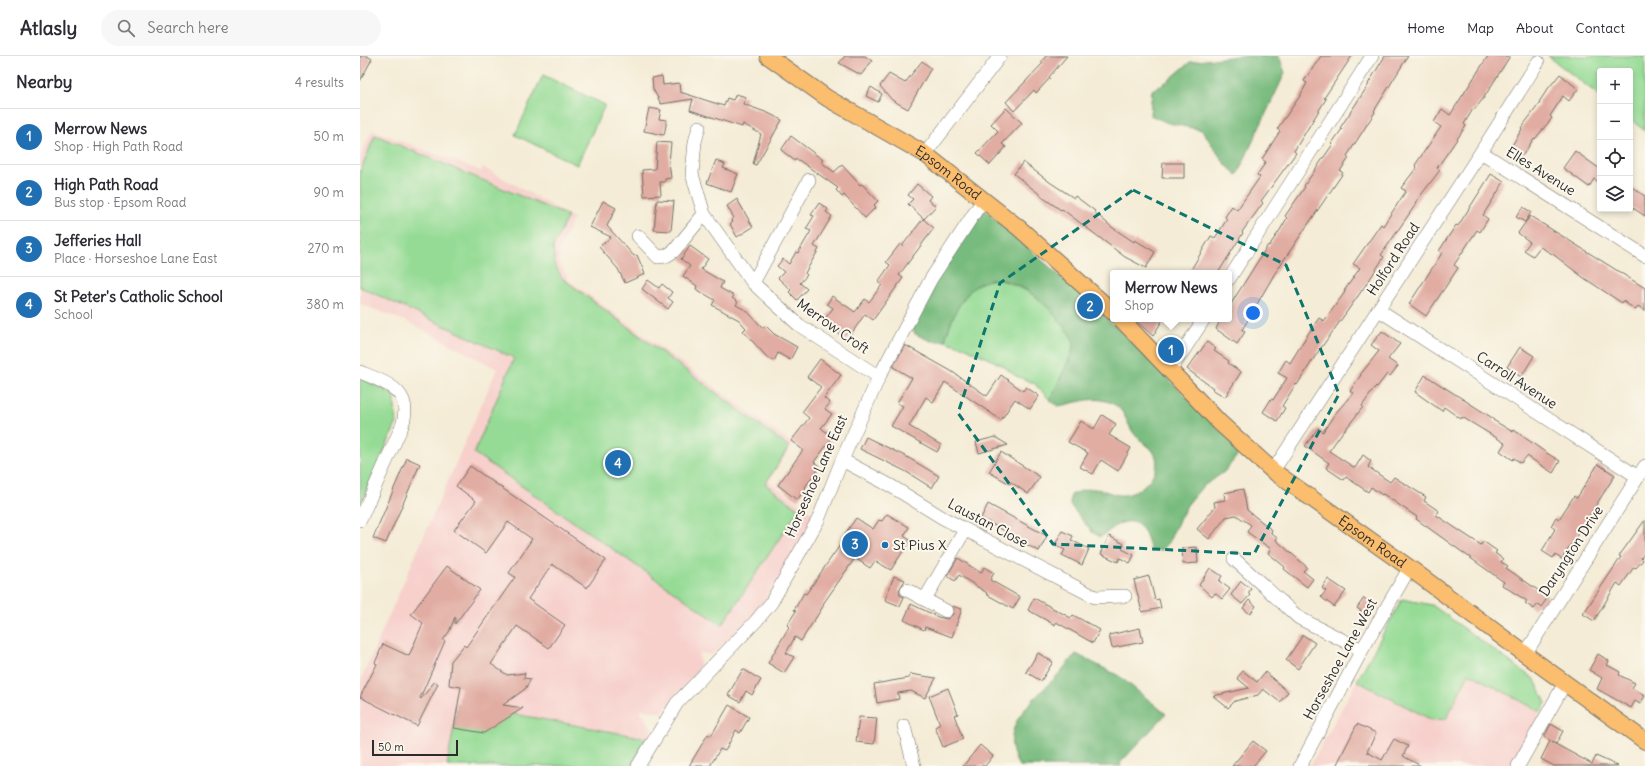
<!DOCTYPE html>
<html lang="en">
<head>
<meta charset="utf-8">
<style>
	body { margin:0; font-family:Delius,sans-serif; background:#f7f7f7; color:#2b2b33 }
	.controls { position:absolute; right:12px; top:12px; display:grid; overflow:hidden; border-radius:4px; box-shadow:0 2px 6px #0003 }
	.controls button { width:36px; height:36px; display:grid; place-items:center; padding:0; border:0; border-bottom:1px solid #e1e1e2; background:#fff; color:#2b2b33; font:20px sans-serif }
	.scale { position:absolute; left:12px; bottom:10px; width:86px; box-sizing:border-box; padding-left:4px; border:2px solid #2b2b2b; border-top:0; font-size:11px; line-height:14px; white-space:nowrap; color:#2b2b2b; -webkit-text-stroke:3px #fbf7ec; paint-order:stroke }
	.you { position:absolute; left:893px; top:257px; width:14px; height:14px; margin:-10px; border:3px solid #fff; border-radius:50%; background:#1a73e8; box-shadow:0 0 0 6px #1a73e833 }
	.badge { display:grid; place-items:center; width:26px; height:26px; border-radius:50%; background:#1f6fb2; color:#fff; font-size:13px; font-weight:700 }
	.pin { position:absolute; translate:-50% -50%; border:2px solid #fff; box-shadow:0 1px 4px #0006 }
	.popup { position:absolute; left:750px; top:214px; width:122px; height:52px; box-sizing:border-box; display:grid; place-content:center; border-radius:4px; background:#fff; filter:drop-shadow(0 1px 3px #0005); font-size:13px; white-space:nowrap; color:#7c7c81 }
	.popup b { font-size:15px; color:#2b2b33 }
	.popup::after { content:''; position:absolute; left:50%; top:100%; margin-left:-8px; border:8px solid transparent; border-top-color:#fff }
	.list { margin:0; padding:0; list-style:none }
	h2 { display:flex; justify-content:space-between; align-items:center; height:52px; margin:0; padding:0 16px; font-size:17px }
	h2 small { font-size:13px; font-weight:400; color:#7c7c81 }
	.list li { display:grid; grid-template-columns:26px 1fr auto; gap:12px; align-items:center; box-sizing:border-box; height:56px; padding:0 16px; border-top:1px solid #e1e1e2 }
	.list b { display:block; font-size:15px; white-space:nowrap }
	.list p { margin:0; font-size:13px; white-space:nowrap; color:#7c7c81 }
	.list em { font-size:13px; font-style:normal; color:#7c7c81 }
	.icon { flex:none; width:22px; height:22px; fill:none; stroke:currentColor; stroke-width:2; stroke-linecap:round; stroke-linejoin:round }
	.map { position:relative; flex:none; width:1285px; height:710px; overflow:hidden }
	header { display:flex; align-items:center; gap:24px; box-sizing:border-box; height:56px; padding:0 20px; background:#fff; border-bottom:1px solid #e1e1e2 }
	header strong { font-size:19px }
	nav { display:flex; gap:22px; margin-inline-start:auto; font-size:14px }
	.search { width:280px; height:36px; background:#f7f7f7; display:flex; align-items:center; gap:10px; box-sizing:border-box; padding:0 14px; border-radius:22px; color:#7c7c81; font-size:15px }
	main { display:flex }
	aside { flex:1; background:#fff }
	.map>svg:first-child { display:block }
	.built { fill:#f7d0cc }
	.green { fill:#95db95; stroke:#608360 }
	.forest { fill:#78bb7e; stroke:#527354 }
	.building { fill:#e1aca2 }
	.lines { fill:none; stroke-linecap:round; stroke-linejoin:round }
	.minor-casing { stroke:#716f67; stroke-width:14 }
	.major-casing { stroke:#716f67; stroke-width:18 }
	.minor { stroke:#fff; stroke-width:13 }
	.major { stroke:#fbbd6e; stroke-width:16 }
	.marked { fill:none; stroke:#0f766e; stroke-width:3; stroke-dasharray:8 5; stroke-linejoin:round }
	.poi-dot { fill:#1f6fb2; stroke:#fbf7ec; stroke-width:1.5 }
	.labels { text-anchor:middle; stroke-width:4; stroke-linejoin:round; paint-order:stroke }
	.street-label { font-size:14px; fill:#2b2b2b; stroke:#fbf7ec }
	.poi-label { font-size:14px; fill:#2b2b2b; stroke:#fbf7ec; text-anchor:start }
</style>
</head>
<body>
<header>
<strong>Atlasly</strong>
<div class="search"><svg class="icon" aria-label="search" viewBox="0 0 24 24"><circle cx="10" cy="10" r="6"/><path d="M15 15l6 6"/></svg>Search here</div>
<nav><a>Home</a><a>Map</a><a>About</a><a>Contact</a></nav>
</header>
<main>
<aside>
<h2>Nearby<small>4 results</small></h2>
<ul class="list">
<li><span class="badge">1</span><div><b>Merrow News</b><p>Shop · High Path Road</p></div><em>50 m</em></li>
<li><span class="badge">2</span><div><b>High Path Road</b><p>Bus stop · Epsom Road</p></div><em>90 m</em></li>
<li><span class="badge">3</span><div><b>Jefferies Hall</b><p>Place · Horseshoe Lane East</p></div><em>270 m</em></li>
<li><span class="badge">4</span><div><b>St Peter's Catholic School</b><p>School</p></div><em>380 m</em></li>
</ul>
</aside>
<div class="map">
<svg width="1285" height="710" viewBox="0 0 1285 710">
	<rect width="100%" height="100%" fill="#fbf7ec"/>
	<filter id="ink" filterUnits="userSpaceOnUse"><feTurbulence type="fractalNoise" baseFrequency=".025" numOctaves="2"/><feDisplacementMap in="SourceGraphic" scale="8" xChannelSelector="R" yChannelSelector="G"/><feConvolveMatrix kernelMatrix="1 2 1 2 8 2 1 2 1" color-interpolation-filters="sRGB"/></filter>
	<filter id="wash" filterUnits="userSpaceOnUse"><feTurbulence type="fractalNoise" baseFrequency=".012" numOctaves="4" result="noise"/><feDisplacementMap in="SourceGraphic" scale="16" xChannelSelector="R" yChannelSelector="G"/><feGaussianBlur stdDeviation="0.9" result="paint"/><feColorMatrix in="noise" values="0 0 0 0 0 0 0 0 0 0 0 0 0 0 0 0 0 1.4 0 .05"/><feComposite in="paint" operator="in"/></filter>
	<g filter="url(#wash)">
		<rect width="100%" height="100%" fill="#f4ecd6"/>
		<path class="built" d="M12,74L121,115L123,111L214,162L199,193V207L208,221L207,223L433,388L409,425L453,458L438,489L420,521L393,561L391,560L352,599L339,597L340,610L302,657L280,653L292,673L272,710H0V626L137,313L48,266L0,248V101Z
			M1042,543L1072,549L1175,624L1186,647L1151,710H950Z"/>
		<path class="green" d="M1188,0H1285V75L1270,63V15H1240V40Z
			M183,19L245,49L217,109L155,79Z
			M15,79L208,160L193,191L195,209L202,222L429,391L405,428L439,453L362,569L114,397L154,302L0,231V116Z
			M634,223C669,229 698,255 714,286L712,297L690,344L674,327L656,320L642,309L604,291L585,285C590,265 602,236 621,227C625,225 630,224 634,223Z
			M0,322L33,338L37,366L0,449Z
			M1042,543L1072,549L1175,624L1186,647L1181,656L1109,617L1086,663L1072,664L997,625Z
			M98,648L286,682L271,710H87Z"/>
		<path class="forest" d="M878,0H919L925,17L877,119L865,108L842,74L808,67L790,59L792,34L808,25L830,6Z
			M620,149L747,262L881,395L864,416L842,431L827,449L812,478L809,487L802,494L791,495C787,479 781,459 759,468C753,471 747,477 741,481L732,476L710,449L711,439C719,436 726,432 735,433C752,435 760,445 778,434C791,426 804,408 792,394C788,389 780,385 776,380C764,366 767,351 746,345C730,340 713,348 698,350L690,344L712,297L714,286C700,260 655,210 621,227C602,236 590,265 585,285H571L555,278L549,264Z
			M716,598L759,620L806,658L760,707L761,710H659C637,672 669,648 693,624C701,616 708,606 716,598Z"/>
		<g id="blocks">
			<path class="building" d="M0,0H7L12,3L0,25Z
				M485,0H505L512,5L501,19L479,7Z
				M686,0H707L689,21L690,22L676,37L674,34L654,55L646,46L683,7L681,6Z
				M961,0H992L964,42L966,43L934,95L936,97L901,145L903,147L882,176L883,177L858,217H829L851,180L855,182L867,163L865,161L872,150L877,154L900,121L897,119L906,106L902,103L920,75L917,73L940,40L947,27L944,25Z
				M1025,0H1048L1014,55L1015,56L987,100L989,102L980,115L983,117L915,217L882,274L885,276L877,288L856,273L861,263H869V251L908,189L909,190L920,174L927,162L925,160L945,131L944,130L973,88L972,87L982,73L980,72L1009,28H1008Z
				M1128,0H1150L1123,43L1114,54L1113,53L1104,68L1106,70L1077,112L1080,114L1055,147L1056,148L1021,199L1024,201L1008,226L956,299L937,329L936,328L922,350L925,352L917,365L903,356L911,343L913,344L927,322L918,317L926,304L930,307L946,281L959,262L964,265L985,236L984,235L1000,212L993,208L1021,168L1023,170L1046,135L1041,132L1057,111L1055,109L1081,71L1074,66L1082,53L1090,59Z
				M562,5L571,12L548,53L532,44L520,30L529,18L545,27Z
				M1200,18L1218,33L1209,45L1203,40L1190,60L1192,62L1175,83L1174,82L1163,99L1151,91L1162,73L1161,72L1180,47L1179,46L1187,34Z
				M302,20L303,29L319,27L320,36L364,50L367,42L373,44L376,38L386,41L383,48L408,57L422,64L396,109L393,108L401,78L383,68L382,71L330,54L333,43L301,48L293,33L292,22Z
				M511,31L522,38L518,46L506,40Z
				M289,52L301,54L299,63L307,64L304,79L284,75Z
				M646,52L662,67L642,88L646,91L630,109L617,97L638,75L631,68Z
				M431,80L463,104L461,106L474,116L482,109L500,129L502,128L518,145L514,149L516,151L505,162L484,139L482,141L476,134L478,132L440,105L436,103L435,105L421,94Z
				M297,86L311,87L309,106L311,122L305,123V126H300L301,139L284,140L282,114L295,113Z
				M1215,95L1240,113V127L1234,123L1229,131L1203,112Z
				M356,104L365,108L363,112L378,118L371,136L347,127Z
				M663,106L691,127L714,142L715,140L735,155L734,156L753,172L774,186L775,184L795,196L786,212L765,201L702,153L701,154L682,141V140L654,118Z
				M803,107H824V122H802Z
				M1131,118L1144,126L1123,159L1128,163L1120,176L1117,174L1094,209L1098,212L1066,260L1049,248L1082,197L1079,195L1096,169L1098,170Z
				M557,128L571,140L568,144L576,150L564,163L548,148L553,143L548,139Z
				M1270,130L1285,140V160L1270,150Z
				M377,143L393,171L377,181L370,168L373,166L371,164L374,162L367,150Z
				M297,144L314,145L311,175L294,174Z
				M243,145L256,152L247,170L274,200L277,199L285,218L265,227L258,213L239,191L251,181L230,171Z
				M459,147L468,153L466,156L472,160L454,190L459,193L445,217L447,219L440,227L447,233L437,244L429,236L431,234L418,222L424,216L417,210L423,203L429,208L436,196L438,197L451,175L446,173L454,160L451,159Z
				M1163,151L1171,156L1165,166L1156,161Z
				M1170,160L1285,232V255L1278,250L1276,254L1263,245L1262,247L1224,222L1194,199L1180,191L1173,200L1164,194L1170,186L1158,177Z
				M563,163L574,172L539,219L543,222L513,264L505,258L487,284L468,270L471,267L465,263L473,252L467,248L472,240L495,256L505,243L509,246L522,229L518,226L530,209L526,206L540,188L542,190Z
				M330,190L348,203L341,213L363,226L360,232L374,240L372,242L378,246L376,249L387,255L403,272L406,270L414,278L437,291L430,304L418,297L414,305L406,300L383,275L386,272L379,264L352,249L355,244L336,233L337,230L323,220L330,210L321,203Z
				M288,224L299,232L302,228L312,236L308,242L313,246L308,253L282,233Z
				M774,263H803L793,280Z
				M1022,275L1040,288L1028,303L1038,310L1030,320L1027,318L1017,331L1016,330L1002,350L1003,351L985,374H984L969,395L995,412L1003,399L1011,405L1008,411L1030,426L1034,421L1066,441L1064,445L1079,455L1076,459L1121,489L1123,485L1137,495L1135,497L1143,503L1141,506L1148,510L1146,512L1188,541L1181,551L1178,548L1174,553L1165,547L1167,545L1142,529L1144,526L1056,463L1057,461L1023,438L1022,439L1011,431L1008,436L986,421L984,424L966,412L969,407L945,390L958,372L963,376L974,359L993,337L990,335L1001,319H1000L1019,295L1011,289Z
				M847,286L856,293L854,295L869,305L868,307L881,316L865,341L852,333L853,332L827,313Z
				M545,289L591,315L627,340L641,319L663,335L666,331L679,340L670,353L655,343L641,364L585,326L573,346L566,341L549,370L581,389L577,396L531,370L543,350L537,347L552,322L533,311Z
				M1160,291L1174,300L1161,321L1147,311Z
				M460,303L481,319L464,342L470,347L465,353L472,358L461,372L473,381L454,406L460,411L445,431L446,432L437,444L418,429L443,394L431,385L449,362L442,356L461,331L447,321Z
				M1065,319L1134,363L1133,364L1153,376L1154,374L1185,396L1200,405L1193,417L1167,400L1161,407L1154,402L1153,404L1140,395L1145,387L1102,361L1101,363L1084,351L1082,355L1055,336Z
				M742,359L756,368L749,379L771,392L758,415L741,404L733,418L720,411L728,397L708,386L721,365L734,373Z
				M506,381L547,401L579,420L572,432L545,415L500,393Z
				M635,381L648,389L619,397L616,386Z
				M641,396L680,421L668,438L651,426L650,428L629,416Z
				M47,402L60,408L26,487L13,482Z
				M1238,408L1255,419L1202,503L1195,499L1193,502L1182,495L1195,473L1191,470L1196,461L1199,463L1214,440L1217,442Z
				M110,410L246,504L227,532L192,508L168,543L205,569L189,592L157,570L131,608L147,619L165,617L164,622L171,623L165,633L143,649L163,652L124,677L94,672L101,631L89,629L91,605L104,589L106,591L155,521L149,517L172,483L148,466L126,497L94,474L116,445L96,430Z
				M883,433L887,454L912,474L911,477L917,482L916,484L947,511L943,515L953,523L947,531L924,513L925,511L908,497L911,493L887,476L891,469L876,459L866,461L849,483L837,473L855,451L854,446L865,444L864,437Z
				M628,448L687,480L679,495L651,481L652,479L621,462Z
				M527,458L549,471L544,480L550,484L531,514L515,505L510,512L495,502L463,548L464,549L441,585L435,581L426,597L434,601L424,617L408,607L429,571L427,569L436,555L434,554L444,537L446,538L487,479L485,478L496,462L513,473L519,464L522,465Z
				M1285,464V496L1281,502L1283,504L1276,512L1274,511L1261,530L1257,527L1234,565L1223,558L1261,501L1259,500Z
				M702,475L713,480L711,484L729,493L722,509L702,499L705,494L695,489Z
				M749,480L764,488L762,493L774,499L770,507L760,502L758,506L741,498Z
				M837,491L838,507L823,508L822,492Z
				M598,502L621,517L624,511L634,517L630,524L660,541L653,553L626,538L627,537L599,519L595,525L587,520Z
				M87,510L120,534L95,568V561L89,576L83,584L85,585L60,642L61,643L75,625L78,628L57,670L0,641L17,608L15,607L23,588L49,600L63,567L51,558Z
				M850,512L862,520L859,525L870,533L862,543L855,537L852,541L839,529Z
				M534,520L545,524L539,534L540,539L544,541L540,550L525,544Z
				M789,520L795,544L799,543L801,552L782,556L774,524Z
				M968,523L986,535L974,551L961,541L966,535L962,532Z
				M881,525L891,533L888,537L890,539L882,548L871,539Z
				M674,542L711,562L713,559L740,574L733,587L696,566L695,569L668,554Z
				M1004,542L1011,547L1004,557L997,552Z
				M889,544L896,550L890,558L883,552Z
				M551,548L578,561L587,563L593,558L594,554L592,550L602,553L592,581L565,571L564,574L544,564Z
				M780,572L783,586L752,592L749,579Z
				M943,579L955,587L938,613L926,604Z
				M678,597L693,606L681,625L666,616Z
				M1238,598L1249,605L1247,609L1260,616L1259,619L1275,627L1272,632L1285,640L1280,648L1275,645L1271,652L1237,633L1242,622L1229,614Z
				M383,613L401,624L392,639L386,635L380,646L368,639Z
				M883,615L897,626L905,616L928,636L920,646L903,633L898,639L875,645L868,652L853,640L889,632L877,622Z
				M550,618L576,622L565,642L551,635L538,637L539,643L517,647L514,628L549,622Z
				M588,632L598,658L594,659L603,683L583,691L575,671L580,668L569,640Z
				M369,649L389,661L380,677L376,674L365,695L360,693L350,710H329L348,678L351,680Z
				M499,661L517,662L514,688L496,686Z
				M997,668L1016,677L1007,696L1022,704L1034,683L1048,690L1043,700L1061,710H976Z
				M1191,668L1203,675L1196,688L1184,681Z
				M893,685L906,695L893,710H872Z
				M1190,685L1232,708L1236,700L1258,710H1194L1181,703Z
				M620,689L633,700L625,710H603Z"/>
		</g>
	</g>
	<g filter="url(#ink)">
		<use href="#blocks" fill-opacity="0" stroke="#716f67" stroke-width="1"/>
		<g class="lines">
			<g class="minor-casing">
				<path id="minor" d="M339,71L335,86L332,118L344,158L393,227L439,269L519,321
					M1121,96L1285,200
					M565,98L640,0
					M278,180L298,201L306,200L314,195L344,158
					M869,223L1012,0
					M393,227L449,124
					M1019,254L1278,421
					M810,315L844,263
					M0,316C27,327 54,335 42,370L0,464
					M482,404L531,430L583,462L735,541L765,540
					M913,415L1121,96L1178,6
					M874,503L939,562L1002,594
					M547,534L586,555
					M565,543L605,474
					M1165,598L1285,410
					M544,670L554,710
					M278,710L317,647L396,565L411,547L458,464L482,404L519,321L571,223L623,144
					M940,710L1002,594L1046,518L1051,513
					M1158,710L1205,627"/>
			</g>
			<g class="major-casing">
				<g id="major">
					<path id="s1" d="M408,0L467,42L565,98L659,172L753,256"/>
					<path id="s2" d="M761,263L860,367L913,415L1051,513L1165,598L1285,685"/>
				</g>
			</g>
			<use href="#minor" class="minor"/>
			<use href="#major" class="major"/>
		</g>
	</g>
	<path class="marked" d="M773,134L926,209L979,338L894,498L693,488L598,357L640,227Z"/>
	<circle class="poi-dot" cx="525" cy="489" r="4"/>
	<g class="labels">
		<g class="street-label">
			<text transform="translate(1181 115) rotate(32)" y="5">Elles Avenue</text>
			<text dy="5" stroke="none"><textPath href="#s1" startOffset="215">Epsom Road</textPath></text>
			<text transform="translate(1033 203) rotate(-57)" y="5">Holford Road</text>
			<text transform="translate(473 270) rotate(35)" y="5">Merrow Croft</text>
			<text transform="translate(1157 324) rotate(33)" y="5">Carroll Avenue</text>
			<text transform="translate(456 420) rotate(-66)" y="5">Horseshoe Lane East</text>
			<text transform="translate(628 467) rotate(28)" y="5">Laustan Close</text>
			<text dy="5" stroke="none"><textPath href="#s2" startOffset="337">Epsom Road</textPath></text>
			<text transform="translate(1211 495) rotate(-57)" y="5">Daryngton Drive</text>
			<text transform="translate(980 603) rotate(-61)" y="5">Horseshoe Lane West</text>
		</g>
		<g class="poi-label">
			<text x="533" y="494">St Pius X</text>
		</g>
	</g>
</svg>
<div class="controls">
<button>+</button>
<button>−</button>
<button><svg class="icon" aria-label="locate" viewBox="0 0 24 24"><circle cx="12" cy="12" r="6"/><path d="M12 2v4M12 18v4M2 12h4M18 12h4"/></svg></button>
<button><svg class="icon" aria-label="layers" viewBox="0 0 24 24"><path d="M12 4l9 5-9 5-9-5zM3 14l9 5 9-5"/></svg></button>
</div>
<div class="scale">50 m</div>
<div class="you"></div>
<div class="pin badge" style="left:811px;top:294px">1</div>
<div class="popup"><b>Merrow News</b>Shop</div>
<div class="pin badge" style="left:730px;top:250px">2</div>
<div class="pin badge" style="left:495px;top:488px">3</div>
<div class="pin badge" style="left:258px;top:407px">4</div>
</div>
</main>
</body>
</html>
